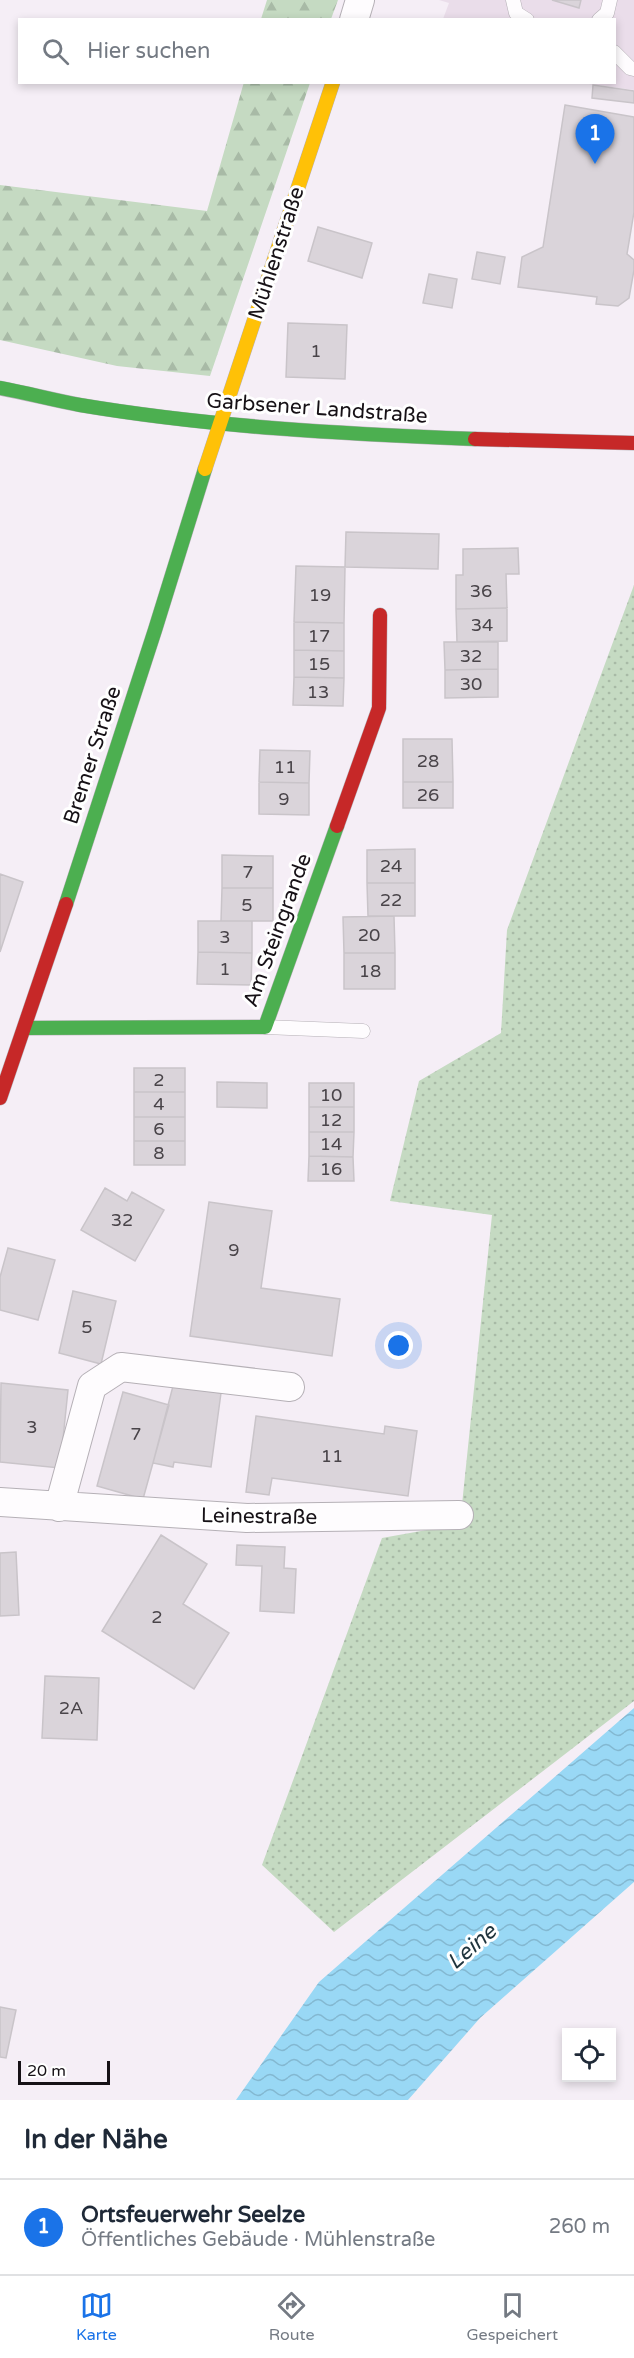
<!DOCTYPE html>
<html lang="de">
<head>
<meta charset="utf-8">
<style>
	body { margin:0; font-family:"Varela Round",sans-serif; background:#f6f6f7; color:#1f2937 }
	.controls { position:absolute; right:18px; bottom:18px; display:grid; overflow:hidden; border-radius:0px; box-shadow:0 3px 9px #0003 }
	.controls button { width:54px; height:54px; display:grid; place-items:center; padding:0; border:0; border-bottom:2px solid #e0e1e3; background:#fff; color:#1f2937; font:30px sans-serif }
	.scale { position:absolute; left:18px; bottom:15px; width:92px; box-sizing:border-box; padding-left:6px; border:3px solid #161116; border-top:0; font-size:16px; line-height:21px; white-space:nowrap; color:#161116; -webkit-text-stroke:4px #fff; paint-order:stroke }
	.you { position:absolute; left:399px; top:1346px; width:21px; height:21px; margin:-15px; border:4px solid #fff; border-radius:50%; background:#1a73e8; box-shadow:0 0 0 9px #1a73e833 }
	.badge { display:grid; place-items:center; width:39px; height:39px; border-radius:50%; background:#1a73e8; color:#fff; font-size:20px; font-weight:700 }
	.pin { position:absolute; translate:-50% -50px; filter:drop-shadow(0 2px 3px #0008) }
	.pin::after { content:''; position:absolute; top:32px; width:21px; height:18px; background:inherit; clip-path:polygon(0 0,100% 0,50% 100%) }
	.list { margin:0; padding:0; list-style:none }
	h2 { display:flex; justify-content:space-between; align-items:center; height:78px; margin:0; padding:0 24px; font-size:26px }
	h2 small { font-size:20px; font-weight:400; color:#747a83 }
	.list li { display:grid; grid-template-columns:39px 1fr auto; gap:18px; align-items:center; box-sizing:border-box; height:96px; padding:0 24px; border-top:2px solid #e0e1e3 }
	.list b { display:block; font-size:22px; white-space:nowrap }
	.list p { margin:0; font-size:20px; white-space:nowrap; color:#747a83 }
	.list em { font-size:20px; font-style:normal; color:#747a83 }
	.icon { flex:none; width:33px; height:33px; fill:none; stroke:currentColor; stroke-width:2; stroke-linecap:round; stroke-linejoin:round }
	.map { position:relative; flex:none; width:634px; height:2100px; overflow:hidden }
	.search { position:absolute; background:#fff; box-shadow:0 3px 9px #0003; left:18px; right:18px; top:18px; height:66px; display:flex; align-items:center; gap:15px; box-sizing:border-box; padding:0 21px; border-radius:0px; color:#747a83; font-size:22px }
	.sheet { height:174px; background:#fff }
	nav { display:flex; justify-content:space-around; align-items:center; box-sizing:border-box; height:84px; border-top:2px solid #e0e1e3; background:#fff; font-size:16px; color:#747a83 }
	nav a { display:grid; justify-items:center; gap:3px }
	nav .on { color:#1a73e8 }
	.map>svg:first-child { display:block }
	.commercial { fill:#eaddea }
	.grass { fill:url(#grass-dots) }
	.forest { fill:url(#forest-firs) }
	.water { fill:url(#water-waves) }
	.building { fill:#dad4da; stroke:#c9c4c9; stroke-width:1.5 }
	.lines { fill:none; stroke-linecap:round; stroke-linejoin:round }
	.lane-casing { stroke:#b5b0b6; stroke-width:15 }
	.street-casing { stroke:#b5b0b6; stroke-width:30 }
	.fast-casing { stroke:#b5b0b6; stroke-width:15 }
	.slow-casing { stroke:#b5b0b6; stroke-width:15 }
	.jam-casing { stroke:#b5b0b6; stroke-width:15 }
	.lane { stroke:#fefcfe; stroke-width:14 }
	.street { stroke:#fefcfe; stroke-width:28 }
	.fast { stroke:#4caf50; stroke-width:14 }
	.slow { stroke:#ffc107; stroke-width:14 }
	.jam { stroke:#c62828; stroke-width:14 }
	.labels { text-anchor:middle; stroke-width:6; stroke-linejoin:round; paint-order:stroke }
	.number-label { font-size:18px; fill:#494449 }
	.street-label { font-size:21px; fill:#161116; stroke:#fff }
	.water-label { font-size:22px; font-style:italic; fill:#1f343d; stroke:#fff }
</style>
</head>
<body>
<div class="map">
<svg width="634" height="2100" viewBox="0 0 634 2100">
	<defs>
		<pattern id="grass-dots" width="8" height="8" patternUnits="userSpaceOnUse" patternTransform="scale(1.5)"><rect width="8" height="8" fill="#c5dac2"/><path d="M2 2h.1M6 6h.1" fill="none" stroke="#a8baa6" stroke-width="1.8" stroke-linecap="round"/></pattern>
		<pattern id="forest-firs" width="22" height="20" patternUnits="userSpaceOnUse" patternTransform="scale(1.5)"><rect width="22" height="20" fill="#c5dac2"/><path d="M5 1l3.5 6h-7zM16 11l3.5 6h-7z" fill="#a8baa6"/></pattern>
		<pattern id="water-waves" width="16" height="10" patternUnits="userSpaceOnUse" patternTransform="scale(1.5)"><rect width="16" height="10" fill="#99d8f5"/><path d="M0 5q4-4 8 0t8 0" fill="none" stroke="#83b8d1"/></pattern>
	</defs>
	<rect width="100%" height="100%" fill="#f5eef6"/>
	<path class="commercial" d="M439,0H634V90L581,83L614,82V20L443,19L449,3Z"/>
	<path class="grass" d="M634,585V1701L334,1932L262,1865L382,1538L460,1524L492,1215L390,1201L419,1081L501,1033L507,930Z"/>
	<path class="forest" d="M267,0H338L331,19H261Z
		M244,82L310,83L210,376L117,366L0,340V185L207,211Z"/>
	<path class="water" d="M634,1708V1882L480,2018L408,2100H236L319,1982Z"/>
	<path class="building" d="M552,0H581L579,8Z
		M593,85L634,91V103L592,98Z
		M565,105L634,117V212L627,254L634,260V270L629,298L618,306L596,304L597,297L518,287L522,257L543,247Z
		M318,227L372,243L362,278L308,261Z
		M477,252L505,257L500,284L472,279Z
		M429,274L457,279L452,308L423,303Z
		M288,323L347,325L345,379L286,377Z
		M346,532L439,534L438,569L345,567Z
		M518,548L519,574H506L507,608L456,609V575H463V549Z
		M296,566L345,567L344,623L294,622Z
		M507,608V641L457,642L456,609Z
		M294,622L344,623V651L294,650Z
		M444,642H498V669L445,670Z
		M294,650L344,651V678L294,677Z
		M498,669V697L445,698V670Z
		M294,677L344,678L343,706L293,705Z
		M403,739H452L453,782H403Z
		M260,750L310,751L309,783L259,782Z
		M259,782L309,783V815L259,814Z
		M403,782H453V808H403Z
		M415,849V883H367V850Z
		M222,855L273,856V888H222Z
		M0,874L23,882L0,952Z
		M367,883H415V916H368Z
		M222,888H273V921H221Z
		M394,916L395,953H344L343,917Z
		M198,921H252V953L198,952Z
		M198,952L252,953L251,985L197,984Z
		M344,953H395V989H344Z
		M134,1068H185V1092H134Z
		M217,1082L267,1083V1108L217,1107Z
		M309,1083H354V1107H309Z
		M134,1092H185V1117H134Z
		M309,1107H354V1132H309Z
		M134,1117H185V1141H134Z
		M309,1132H354L353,1157L309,1156Z
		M134,1141H185V1165H134Z
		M309,1156L353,1157L354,1181H308Z
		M105,1188L127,1201L132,1192L164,1210L135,1261L81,1230Z
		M209,1202L272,1211L261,1288L340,1299L332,1356L190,1336Z
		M8,1248L55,1260L38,1320L0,1310V1277Z
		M73,1291L116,1301L101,1364L59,1353Z
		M1,1383L68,1390L60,1468L0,1462Z
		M173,1386L221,1393L211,1467L174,1462L173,1467L153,1463Z
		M123,1392L169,1405L143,1499L97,1486Z
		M256,1416L384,1434L385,1426L417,1431L408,1496L272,1478L269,1495L246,1492Z
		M161,1535L207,1564L183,1604L229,1633L194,1689L102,1631Z
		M237,1545L285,1547L284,1568L296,1569L294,1613L260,1611L262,1566L236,1565Z
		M16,1552L19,1615L0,1616V1553Z
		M45,1676L99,1678L97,1740L42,1738Z
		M0,2007L16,2010L6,2058L0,2057Z"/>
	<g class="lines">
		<g class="lane-casing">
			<path id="lane" d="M513,0L516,13L527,20
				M599,20L607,13L610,0
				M614,52L630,68L634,69
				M265,1027L363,1031"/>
		</g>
		<g class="street-casing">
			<path id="street" d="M354,20L360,0
				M0,1502L247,1518L459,1515
				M59,1507L92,1386L121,1367L290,1387"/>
		</g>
		<g class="fast-casing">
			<path id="fast" d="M0,388C27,393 53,400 80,405C211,427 344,434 475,439
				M66,904L155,630L205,469
				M25,1028L265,1027L337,826"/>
		</g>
		<g class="slow-casing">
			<path id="slow" d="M205,469L333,82"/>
		</g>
		<g class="jam-casing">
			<path id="jam" d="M475,439L634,443
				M337,826L379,708L380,615
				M0,1098L66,904"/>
		</g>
		<use href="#lane" class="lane"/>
		<use href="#street" class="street"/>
		<use href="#fast" class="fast"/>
		<use href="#slow" class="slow"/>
		<use href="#jam" class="jam"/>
	</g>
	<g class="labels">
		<g class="number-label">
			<text x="316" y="357">1</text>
			<text x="481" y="597">36</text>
			<text x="320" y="601">19</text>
			<text x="482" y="631">34</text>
			<text x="319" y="642">17</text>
			<text x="471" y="662">32</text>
			<text x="319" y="670">15</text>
			<text x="471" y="690">30</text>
			<text x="318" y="698">13</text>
			<text x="428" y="767">28</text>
			<text x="285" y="773">11</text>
			<text x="428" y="801">26</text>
			<text x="284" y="805">9</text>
			<text x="391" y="872">24</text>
			<text x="248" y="878">7</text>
			<text x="391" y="906">22</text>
			<text x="247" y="911">5</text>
			<text x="369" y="941">20</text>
			<text x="225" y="943">3</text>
			<text x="225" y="975">1</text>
			<text x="370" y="977">18</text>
			<text x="159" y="1086">2</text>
			<text x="331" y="1101">10</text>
			<text x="159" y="1110">4</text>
			<text x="331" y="1126">12</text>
			<text x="159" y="1135">6</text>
			<text x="331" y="1150">14</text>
			<text x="159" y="1159">8</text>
			<text x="331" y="1175">16</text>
			<text x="122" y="1226">32</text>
			<text x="234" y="1256">9</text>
			<text x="87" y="1333">5</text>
			<text x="32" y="1433">3</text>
			<text x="136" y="1440">7</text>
			<text x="332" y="1462">11</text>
			<text x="157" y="1623">2</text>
			<text x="71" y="1714">2A</text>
		</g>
		<g class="street-label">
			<text transform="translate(276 253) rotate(-72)" y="7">Mühlenstraße</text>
			<text transform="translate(317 408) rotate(4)" y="7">Garbsener Landstraße</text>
			<text transform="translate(92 755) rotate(-72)" y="7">Bremer Straße</text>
			<text transform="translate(277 930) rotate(-70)" y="7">Am Steingrande</text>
			<text transform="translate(259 1516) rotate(1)" y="7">Leinestraße</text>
		</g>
		<g class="water-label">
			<text transform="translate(471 1946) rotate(-41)" y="8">Leine</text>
		</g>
	</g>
</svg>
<div class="controls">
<button><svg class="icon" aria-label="locate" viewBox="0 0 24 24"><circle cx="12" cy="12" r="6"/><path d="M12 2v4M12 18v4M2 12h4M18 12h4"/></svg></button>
</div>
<div class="scale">20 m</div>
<div class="you"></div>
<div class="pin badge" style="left:595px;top:164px">1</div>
<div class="search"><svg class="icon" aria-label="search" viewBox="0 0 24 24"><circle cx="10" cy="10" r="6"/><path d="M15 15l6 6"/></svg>Hier suchen</div>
</div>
<section class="sheet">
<h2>In der Nähe<small></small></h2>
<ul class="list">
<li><span class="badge">1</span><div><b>Ortsfeuerwehr Seelze</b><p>Öffentliches Gebäude · Mühlenstraße</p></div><em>260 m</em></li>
</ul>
</section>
<nav>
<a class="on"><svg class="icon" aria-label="map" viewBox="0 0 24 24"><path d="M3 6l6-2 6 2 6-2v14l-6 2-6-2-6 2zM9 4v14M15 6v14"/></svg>Karte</a>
<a><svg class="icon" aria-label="directions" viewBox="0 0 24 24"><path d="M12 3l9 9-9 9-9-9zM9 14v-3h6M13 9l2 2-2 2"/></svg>Route</a>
<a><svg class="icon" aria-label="saved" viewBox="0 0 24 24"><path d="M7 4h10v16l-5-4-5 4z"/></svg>Gespeichert</a>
</nav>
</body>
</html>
